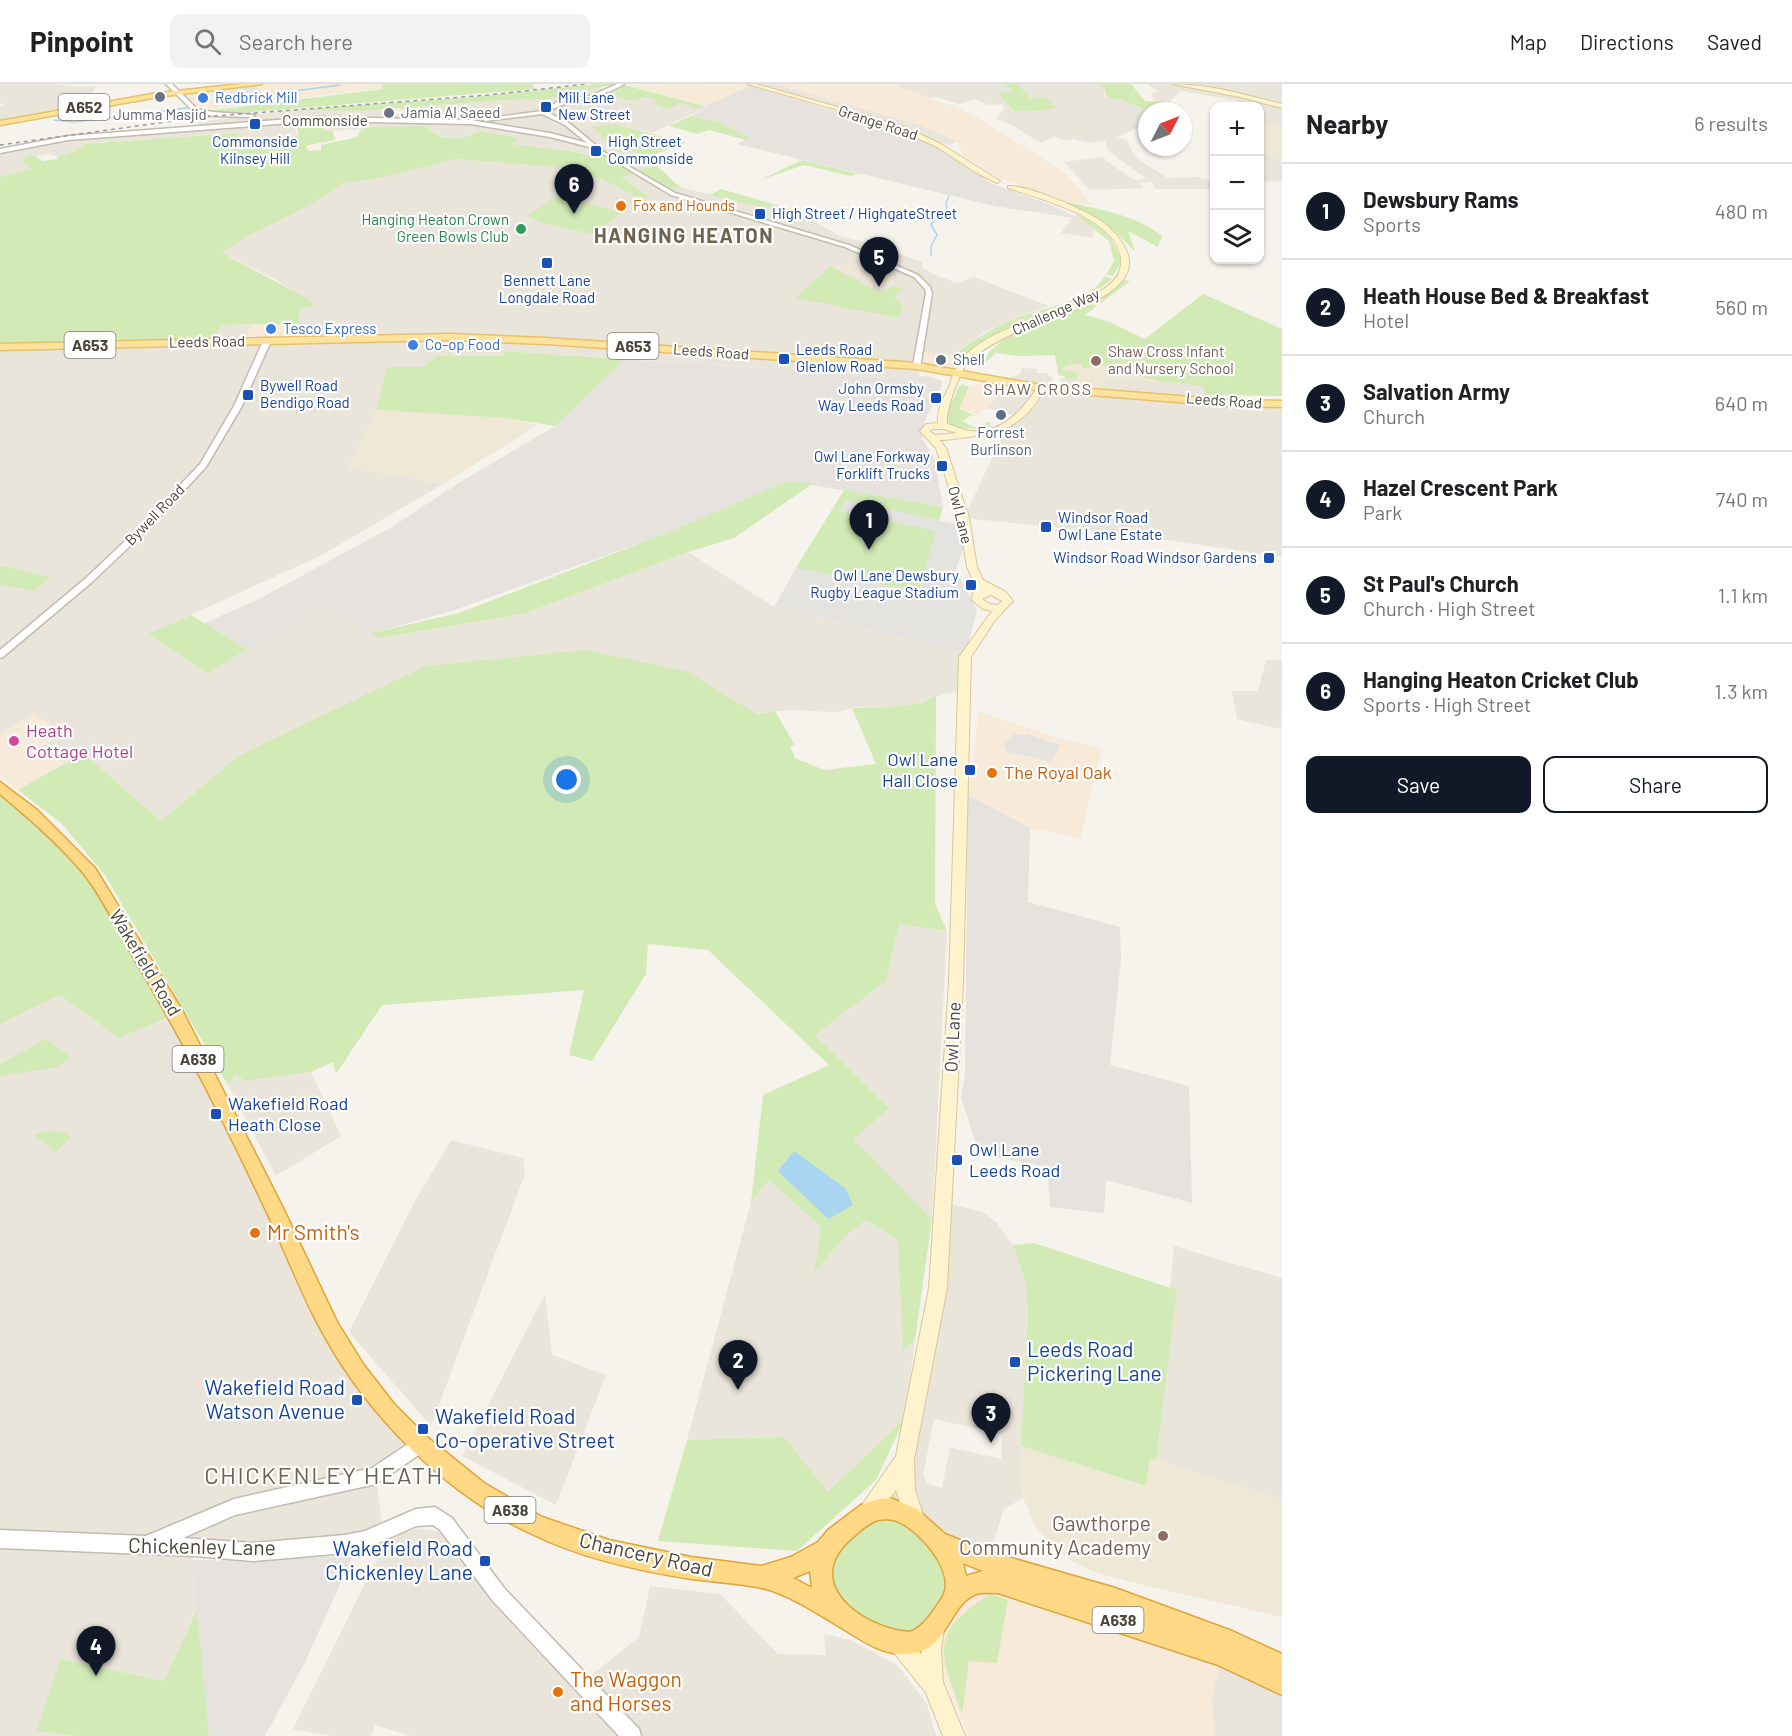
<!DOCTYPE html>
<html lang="en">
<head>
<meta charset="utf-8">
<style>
	body { margin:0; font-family:Barlow,sans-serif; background:#f2f2f2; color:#202124 }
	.controls { position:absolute; right:18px; top:18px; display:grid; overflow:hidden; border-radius:12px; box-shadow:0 2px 4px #0004 }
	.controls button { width:54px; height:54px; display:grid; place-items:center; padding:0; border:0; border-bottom:2px solid #e0e0e0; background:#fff; color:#202124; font:30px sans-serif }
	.compass { position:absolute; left:1138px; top:18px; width:54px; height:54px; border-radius:50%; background:#fff; box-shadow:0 2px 4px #0004; rotate:48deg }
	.you { position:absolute; left:567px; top:696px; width:21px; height:21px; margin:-15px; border:4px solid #fff; border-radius:50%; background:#1a73e8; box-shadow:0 0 0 9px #1a73e833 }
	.badge { display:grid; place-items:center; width:39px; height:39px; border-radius:50%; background:#111827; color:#fff; font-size:20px; font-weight:700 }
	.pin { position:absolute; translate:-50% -50px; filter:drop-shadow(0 2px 3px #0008) }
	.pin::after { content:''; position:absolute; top:32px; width:21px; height:18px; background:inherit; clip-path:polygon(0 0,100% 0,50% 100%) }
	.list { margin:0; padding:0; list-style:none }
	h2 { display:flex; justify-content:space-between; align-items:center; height:78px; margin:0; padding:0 24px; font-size:26px }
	h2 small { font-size:20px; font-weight:400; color:#757577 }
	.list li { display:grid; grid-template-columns:39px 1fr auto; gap:18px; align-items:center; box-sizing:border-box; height:96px; padding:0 24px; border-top:2px solid #e0e0e0 }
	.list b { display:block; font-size:22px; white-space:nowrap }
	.list p { margin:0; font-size:20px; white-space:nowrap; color:#757577 }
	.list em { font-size:20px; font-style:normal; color:#757577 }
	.actions { display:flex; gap:12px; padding:18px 24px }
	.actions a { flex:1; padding:14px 0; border:2px solid #111827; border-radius:12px; text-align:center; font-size:21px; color:#111827 }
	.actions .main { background:#111827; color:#fff }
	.icon { flex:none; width:33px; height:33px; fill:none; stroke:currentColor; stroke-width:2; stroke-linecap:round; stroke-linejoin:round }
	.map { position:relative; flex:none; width:1282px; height:1652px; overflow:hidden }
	header { display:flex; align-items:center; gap:36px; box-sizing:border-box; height:84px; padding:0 30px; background:#fff; border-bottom:2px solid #e0e0e0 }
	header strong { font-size:28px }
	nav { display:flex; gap:33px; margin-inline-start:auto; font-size:21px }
	.search { width:420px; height:54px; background:#f2f2f2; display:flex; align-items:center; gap:15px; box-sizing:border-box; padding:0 21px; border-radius:12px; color:#757577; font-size:22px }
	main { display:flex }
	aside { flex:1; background:#fff }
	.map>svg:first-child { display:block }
	.residential { fill:#eae5da; fill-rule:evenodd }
	.commercial { fill:#f7ead8 }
	.industrial { fill:#e6e2dd }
	.education { fill:#efe8d6 }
	.green { fill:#d2eab5 }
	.parking { fill:#e5e3e0 }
	.water { fill:#a9d4f2 }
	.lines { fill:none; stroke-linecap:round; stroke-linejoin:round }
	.stream { stroke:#a9d4f2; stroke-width:1.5 }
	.tertiary-casing { stroke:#c2bbae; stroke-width:3 }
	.secondary-casing { stroke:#d6c79b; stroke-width:2 }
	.primary-casing { stroke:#e6c16a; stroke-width:3 }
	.trunk-casing { stroke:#e0a43c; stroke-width:3 }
	.tertiary { fill:#fff; fill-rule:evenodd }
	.secondary { fill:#fff3cd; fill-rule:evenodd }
	.primary { fill:#ffe39c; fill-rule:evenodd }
	.trunk { fill:#ffd985; fill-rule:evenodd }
	.rail { stroke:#9a9a9a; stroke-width:1.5; stroke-dasharray:4 4; stroke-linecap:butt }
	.worship-dot { fill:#6b7280; stroke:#fff; stroke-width:2 }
	.shop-dot { fill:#3f7fe0; stroke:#fff; stroke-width:2 }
	.transit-dot { fill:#1a4fb4; stroke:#fff; stroke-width:2 }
	.food-dot { fill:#e8710a; stroke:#fff; stroke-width:2 }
	.leisure-dot { fill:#2e9e5b; stroke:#fff; stroke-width:2 }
	.service-dot { fill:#5c6f8a; stroke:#fff; stroke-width:2 }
	.education-dot { fill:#8d6e63; stroke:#fff; stroke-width:2 }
	.hotel-dot { fill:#d1479c; stroke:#fff; stroke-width:2 }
	.labels { text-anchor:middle; stroke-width:4.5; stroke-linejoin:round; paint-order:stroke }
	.far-shop-label { font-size:15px; fill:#366cbe; stroke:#fff; text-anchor:start }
	.far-transit-label { font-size:15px; fill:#164399; stroke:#fff; text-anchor:start }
	.far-worship-label { font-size:15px; fill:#5b616d; stroke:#fff; text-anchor:start }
	.far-street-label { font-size:15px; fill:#4b4439; stroke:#fff }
	.far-food-label { font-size:15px; fill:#c56008; stroke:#fff; text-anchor:start }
	.far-leisure-label { font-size:15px; fill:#27864d; stroke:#fff; text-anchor:end }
	.far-education-label { font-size:15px; fill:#785e54; stroke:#fff; text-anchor:start }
	.far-service-label { font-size:15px; fill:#4e5e75; stroke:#fff; text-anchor:start }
	.shield { fill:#fff; stroke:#817c74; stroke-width:1.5 }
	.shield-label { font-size:16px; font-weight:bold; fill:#4b4439 }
	.far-neighbourhood-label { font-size:16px; letter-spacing:1.5px; fill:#6e6250; stroke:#fff }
	.hotel-label { font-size:18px; fill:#b23c85; stroke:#fff; text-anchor:start }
	.transit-label { font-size:18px; fill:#164399; stroke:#fff; text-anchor:start }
	.food-label { font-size:18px; fill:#c56008; stroke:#fff; text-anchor:start }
	.street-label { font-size:18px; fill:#4b4439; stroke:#fff }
	.far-district-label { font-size:20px; font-weight:bold; letter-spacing:1.5px; fill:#6e6250; stroke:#fff }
	.near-food-label { font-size:21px; fill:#c56008; stroke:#fff; text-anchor:start }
	.near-transit-label { font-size:21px; fill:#164399; stroke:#fff; text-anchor:start }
	.near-education-label { font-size:21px; fill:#785e54; stroke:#fff; text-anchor:end }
	.near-street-label { font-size:21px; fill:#4b4439; stroke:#fff }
	.near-neighbourhood-label { font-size:24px; letter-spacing:1.5px; fill:#6e6250; stroke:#fff }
</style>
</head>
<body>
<header>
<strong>Pinpoint</strong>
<div class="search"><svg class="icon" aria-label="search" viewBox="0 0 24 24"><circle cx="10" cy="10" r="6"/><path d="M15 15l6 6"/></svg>Search here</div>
<nav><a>Map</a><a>Directions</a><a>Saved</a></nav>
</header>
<main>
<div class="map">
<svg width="1282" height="1652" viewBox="0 0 1282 1652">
	<rect width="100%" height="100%" fill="#f6f3ec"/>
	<path class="residential" d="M0,0H50L78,3L95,2L91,13L81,14L76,23L0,38V23L5,20L0,19Z
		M756,0H775L897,34L920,41L957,57L950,61L944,60L891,39Z
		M900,0H1004L1013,8L999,9L1012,27L1056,24L1047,14H1030L1018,0H1099L1100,3H1104L1105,13L1107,14L1119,15L1141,24L1169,26L1147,27L1146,40L1114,55L1121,54L1127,56L1132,68L1139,76L1168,94L1197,93L1211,96L1214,100V105H1155L1152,98L1138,99L1144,104L1090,106L1064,78L1101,73L1134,96L1147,95L1109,68L1105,57L1091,59L1073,55L1070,57L1054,53L1040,59L1012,41L996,35L1004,25L1002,20L989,21L975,15L959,20L936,13L931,14L895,2Z
		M1148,0H1282V41L1260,40V22L1223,14L1181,7L1169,18L1155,17L1151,9L1158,8Z
		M597,3L606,5L603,11L633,17L645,13L657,16L669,15L703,25L652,49L615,40L630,66L657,82L637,86L605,70L594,73L577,68L511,60L518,54L481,47L461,55L436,51L437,50L426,42L329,47L322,40L295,43L297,51L287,52L288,57L243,59L237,49L84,60L79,66L57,73L51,70L21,74L34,85L0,93V68L60,56L198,43L197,38L291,26H383L385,31L401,30L400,24L506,16L547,15Z
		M1260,66L1282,76L1279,77L1282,78V97L1260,98Z
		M456,75L571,84L605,97L642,115L649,113L620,93L635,90L661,106L680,103L809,134L841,153L865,158L923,178L922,183L931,189L956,199L974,193L1049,222L1013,235L983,249L953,271L943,270L920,281L919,294L886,295L813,287L505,267L503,272H436L423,283H387L379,321L348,383L443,400L320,472L149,550L208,589L247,565L325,522L380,554L523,530L688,468L774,523L966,568L964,608L947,609L922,619L889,623H856L837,628L787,626L757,630L688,588L238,672L161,737L83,669L64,679L39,664L65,648L33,632L0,649V263L300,258L285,246L286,240H302L298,236L301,225L314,221L273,194L222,169L245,153L299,127L334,106L341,99L380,94Z
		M1078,130L1094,144L1092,154L1061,149L1074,132Z
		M222,240L251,241L246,256H211Z
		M1022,284L1037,285V289H1046L1052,294L1053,302H1061V294L1078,295L1107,307L1106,295L1158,297L1204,302L1207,319L1282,323V473L1141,452L964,434L1001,355L998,350L1022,334L987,324L1004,306L1014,299L1004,295L1020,290Z
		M1266,576H1282L1281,645L1237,635L1232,607H1258Z
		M899,840L947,847L932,1135L852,1055L889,1025L815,951L886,897Z
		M60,911L119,954L176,930L330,1245L420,1360L376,1392L383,1449L365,1456L195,1463L192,1476L197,1526L164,1597L60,1575L38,1647L77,1652H0V940Z
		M311,988L341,1052L276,1092L228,1001L236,989L245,997Z
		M451,1056L523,1074L525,1090L431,1342L349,1248L415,1117Z
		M769,1096L821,1143L815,1189L844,1153L866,1136L899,1156L903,1265L915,1256L905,1334L828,1408L784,1353L687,1356L751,1118Z
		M943,1118L983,1128L997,1139L1013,1161L1026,1200L1028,1232L1020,1386L1023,1414L1004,1425L987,1478L881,1412L905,1376ZM934,1335L1002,1350L1001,1375L950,1363L942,1404L927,1399L923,1391Z
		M1174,1162L1282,1194V1416L1156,1376L1177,1206L1170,1204Z
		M545,1210L552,1271L606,1291L556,1421L462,1372Z
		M415,1444L439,1448L490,1513L574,1605L639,1553L650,1502L720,1510L778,1570L826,1571L824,1550L851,1556L897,1581L927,1620L936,1652H411L375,1641L371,1652H331L293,1645L387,1455Z
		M1221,1571L1282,1600V1652H1214L1212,1614Z"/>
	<path class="commercial" d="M247,0H381L383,4L200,26L187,21L175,9Z
		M742,0L751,2L704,22L624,1Z
		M775,0H889L956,23L977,33L1064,88L1093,122L1060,116L999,94L963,71L957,57L920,41Z
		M286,240L285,246H302L300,254L246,256L251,241Z
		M922,268L953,271L964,273L956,286L920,281Z
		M983,298L1000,302L1004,306L987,324L977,330L959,325L970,302Z
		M979,628L1062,655L1103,664L1095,688L1081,755L1030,744L968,711Z
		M33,631L65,647L40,664L64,679L18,706L0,693V649Z
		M999,1505L1218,1584L1212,1614L1214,1652H968L940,1583L941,1552L961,1523L972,1514L984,1506Z"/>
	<path class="industrial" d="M751,2L909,50L936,63L991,99L1051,121L1074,132L1073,134L994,122L737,60L749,54L718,38L691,32L702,26L699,24L704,22Z
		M622,275L813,287L886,295L928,292L942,297V302L924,338L922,355L934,372L943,423L788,397L659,452L449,528L371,549L325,522L247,565L204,539L255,517L392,443L457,400L555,342L619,281Z
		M968,711L1030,744L1028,818L1120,843L1121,875L1110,981L1189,1002L1192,1119L1106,1096L1104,1129L1050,1123L1047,1083L979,1070L961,1013L965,991Z
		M353,1472L305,1578L265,1652H209L192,1476Z"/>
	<path class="education" d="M1267,39L1282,41V76L1260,66V40Z
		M858,179L885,182L894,194L892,200L865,197L834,182Z
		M1133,267L1143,293L1158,297L1107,295L1108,307L1078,305L1077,295L1058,291L1059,271Z
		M376,326L505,334L538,341L443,400L348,383Z
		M1021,1362L1146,1402L1150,1374L1282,1416V1533L1126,1497L1092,1487L1070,1476L1052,1461L1036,1443L1023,1414L1020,1386Z"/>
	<path class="green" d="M381,0H532L535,5L226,30L205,27L383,5Z
		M598,0H616L547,15L506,16L362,27L291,26L473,13Z
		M1004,0H1018L1030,14H1047L1057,24L1034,27H1013L998,9L1013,8Z
		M1099,0H1131L1145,17L1169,18L1178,22L1179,26L1166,27L1168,26L1141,24L1119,15L1107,14L1104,3H1100Z
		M624,1L704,22L697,25L680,19L668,25L653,20L657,16L645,13L633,17L602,11Z
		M691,32L718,38L750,54L746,56L709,46L698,50L669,42Z
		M615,40L686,59L645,74L630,66L618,68L592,43Z
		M321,41L327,47H332L336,56L308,61L306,62L309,67L321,66V61L357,53L362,44L426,42L437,51L443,53L461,55L481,47L519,54L512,60L577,68L594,73L601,71L635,90L621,93L650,113L642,115L605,97L571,84L456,75L380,94L341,99L334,106L299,127L245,153L222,169L308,215L315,221L301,225L298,236L303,240L222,241L211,256L0,259V93L33,85L20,75L34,71L43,77L57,75V73L78,66L77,65L84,60L238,49L243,59L288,57L293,64L288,53L299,51L296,43Z
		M802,76L858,90L851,92L804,81L760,96Z
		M657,82L680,103L669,106L637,86Z
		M1020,101C1033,106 1046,112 1060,116C1094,125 1134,129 1162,152L1158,163L1128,147L1135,168C1100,129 1071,121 1023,105Z
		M721,105L804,129H789L710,111Z
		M563,112L621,129L592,150L543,139L527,132L554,114Z
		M1079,133H1082C1103,144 1115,154 1121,178L1113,192L1106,191L1114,177L1109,157Z
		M830,182L863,199L862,201L885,207L893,202L903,204L894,213L902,222L899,234L796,214Z
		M1105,192L1112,195C1087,217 1058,224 1029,237C1006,247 984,259 964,273L953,271C973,257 991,244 1014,235C1041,224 1090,218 1105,192Z
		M1124,196L1130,197L1085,231L1107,237L1145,255L1203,210L1282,245V312L1205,311L1203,302L1158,297L1143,293L1139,284L1129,283L1126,280L1083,284L1081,280L1065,281L1066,283L1061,284L1063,286L1080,289H1076L1078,295L1065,294L1064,292L1058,291L1055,271L1021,272L996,269L979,284L990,267L1005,255L1099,215L1112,208Z
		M505,267L622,275L619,281L555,342L505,334L376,326L387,283H423L436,272H503Z
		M963,300L969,303L959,325L982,334L972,331L962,337L974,343L989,338L991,343L971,345L950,342C944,329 949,324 955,312C958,306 956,303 963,300Z
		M788,397L812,400L734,454L688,468L523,530L380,554L371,549L459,529L659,452Z
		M844,406L943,423L919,509L796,484Z
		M0,482L51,493L34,507L0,500Z
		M191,531L247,565L208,590L148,550Z
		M587,566L688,588L757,630L775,627L795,661L790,662L795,674L824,686L876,680L852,624L889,623L922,619L936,612L935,820L947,847L899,840L886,897L815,951L889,1025L853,1055L932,1135L915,1256L903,1266L898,1156L866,1136L844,1153L814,1190L821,1143L769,1096L751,1118L763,1011L829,981L708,866L648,860L646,890L592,977L569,971L584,906L382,921L336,990L333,978L311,988L245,997L236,990L228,1001L105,791L61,739L18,706L83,669L161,737L238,672L426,582Z
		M0,703L90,788L176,930L119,954L60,911L0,940Z
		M46,955L71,973L57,983L0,992V980Z
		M48,1047H60L71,1053L56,1068L33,1051Z
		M1034,1159L1177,1206L1156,1376L1150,1374L1146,1402L1021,1362L1028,1232L1026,1200L1013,1161Z
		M905,1334L876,1396L797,1467L658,1457L687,1356L784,1353L828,1408Z
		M892,1425L956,1489L918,1556L847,1535L822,1475L826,1466Z
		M990,1510L1008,1516L997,1579L969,1577L962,1630C940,1568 927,1551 990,1510Z
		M197,1526L209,1652H77L37,1647L60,1575L164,1597Z"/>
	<path class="parking" d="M256,1L261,10L241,14L244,19L224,22L219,15H222L221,10L233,8L231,4Z
		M709,341L739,344V355L736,359H739L735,365L725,362L730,356L707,351L700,357L691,354Z
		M847,416L965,442L967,455L956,485L977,527L966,568L774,523L796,484L919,508L936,447L838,427Z
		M1014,649L1025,652L1027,650L1060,661L1051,678L1023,671L1022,672L1005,667L1007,664L1003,662Z"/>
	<path class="water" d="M794,1067L845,1104L853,1121L828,1135L778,1087Z"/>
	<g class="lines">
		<path class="stream" d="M264,11L340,1
			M54,36L74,38L187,24
			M937,132L947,125L946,119L949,112
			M931,171V162L937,151L931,141L936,133"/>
		<g class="tertiary-casing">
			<path id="tertiary" d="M166,0H172L197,25L213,28L255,31L252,33L213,32L193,27Z
				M617,0H624C600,15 571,14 547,28L569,39L604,68L675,109L849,161L918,191L930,203L932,209L920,284L913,282L926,209L925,205L914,193L845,163L671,111L593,64L550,53L470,40L318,37L68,56L0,69V65L68,52L318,33L470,36L550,49L587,59L565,41L542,30L485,37L482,35L542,27L557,18L593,11Z
				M264,255L271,257L242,322L206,383L151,442L92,498L3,573L0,574V566L86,494L145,438L200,380L234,322Z
				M420,1352L426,1354L428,1360L426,1366L376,1400L235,1431L183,1454L253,1459L345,1451L365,1447L416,1425L435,1423L452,1434L504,1504L639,1645L641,1652H619L492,1516L440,1446L433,1441L416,1442L365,1465L345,1469L253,1477L195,1472L0,1464V1446L146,1452L234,1415L372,1384Z"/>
		</g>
		<g class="secondary-casing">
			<path id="secondary" d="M747,0H756L866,31L911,46L941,60L1000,97L997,99L977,89L937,63L906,49L862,33Z
				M1172,0C1209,0 1246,11 1282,20V24L1240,13Z
				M1008,102C1028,101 1083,125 1101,137C1112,145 1121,154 1127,168C1144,212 1052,233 1024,245C1005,253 985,263 969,277C960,286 945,328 947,340C954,342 963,346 970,347C1002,350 1023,326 1038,302H1044L1045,304C1026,339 1008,347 969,353C959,354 950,356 940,356L946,364L969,434L977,483L983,496L1006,508L1013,517L995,536L971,573L963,898L947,1204L914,1376L915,1406L924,1434L921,1441L914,1444L907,1441L896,1406L874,1435L867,1438L860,1435L857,1428L896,1372L929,1204L949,898L959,573L992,527L983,525L972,516L974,498L967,483L959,434L936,364L920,347L926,340L938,339C937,326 942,316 948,305C952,295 954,285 961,276C993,239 1059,233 1099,208C1111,201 1122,191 1121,176C1119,134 1040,115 1008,104ZM932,345H943L957,349L935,351L930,347ZM991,511L1002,517L998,521L990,520L982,515Z
				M934,1535L941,1538L944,1545L941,1565L943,1598L965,1652H943L926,1609L891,1565L888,1558L891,1551L898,1548L905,1551L921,1570L927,1538Z"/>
		</g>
		<g class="primary-casing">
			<path id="primary" d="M241,0H262L158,13L0,41V37L158,9Z
				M451,250L546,254L917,279L1041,301L1228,316L1282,317V323L1228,322L1041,307L917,285L546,260L451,256L0,266V260Z"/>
		</g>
		<g class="trunk-casing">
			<path id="trunk" d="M0,698L37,726L95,784L182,926L282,1122L337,1238L363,1280L394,1320L427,1353L484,1399L542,1433L609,1456L691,1473L761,1482L791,1473L818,1458L828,1446L861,1421L878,1415L890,1414L917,1425L945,1450L987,1467L1115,1504L1232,1547L1282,1570V1611L1218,1581L998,1509C991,1509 983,1508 976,1510C947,1522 949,1567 908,1570C881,1572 857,1553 835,1540C812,1526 784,1508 757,1503C736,1499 714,1498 692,1495C639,1487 581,1474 532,1450C447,1411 370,1334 325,1253C304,1216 288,1174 270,1135C228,1045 183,956 132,871C117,845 103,814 84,790C60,761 29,734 0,710ZM878,1436C884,1435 891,1435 897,1437C919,1446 954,1485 944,1510C942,1515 937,1521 934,1526C928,1534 921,1544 910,1548C863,1545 799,1499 852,1454C860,1447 868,1439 878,1436ZM963,1479L983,1487L966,1492ZM810,1487L812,1504L793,1494Z"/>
		</g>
		<use href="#tertiary" class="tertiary"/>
		<use href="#secondary" class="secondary"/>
		<use href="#primary" class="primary"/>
		<use href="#trunk" class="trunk"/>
		<path class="rail" d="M0,61L202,33L489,11L587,0"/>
	</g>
	<g class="worship-dot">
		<circle cx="160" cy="13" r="6"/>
		<circle cx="389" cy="29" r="6"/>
	</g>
	<g class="shop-dot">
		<circle cx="203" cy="14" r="6"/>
		<circle cx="271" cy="245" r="6"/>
		<circle cx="413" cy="261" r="6"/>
	</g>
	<g class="transit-dot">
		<rect x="540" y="17" width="12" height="12" rx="3"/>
		<rect x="249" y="34" width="12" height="12" rx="3"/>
		<rect x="590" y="61" width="12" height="12" rx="3"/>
		<rect x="754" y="124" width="12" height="12" rx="3"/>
		<rect x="541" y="173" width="12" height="12" rx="3"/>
		<rect x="778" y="269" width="12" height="12" rx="3"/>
		<rect x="242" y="305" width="12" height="12" rx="3"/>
		<rect x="930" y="308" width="12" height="12" rx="3"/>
		<rect x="936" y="376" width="12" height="12" rx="3"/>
		<rect x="1040" y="437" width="12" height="12" rx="3"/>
		<rect x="1263" y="468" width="12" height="12" rx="3"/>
		<rect x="965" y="495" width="12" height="12" rx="3"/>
		<rect x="964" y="680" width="12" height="12" rx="3"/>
		<rect x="210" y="1024" width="12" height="12" rx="3"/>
		<rect x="951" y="1070" width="12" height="12" rx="3"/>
		<rect x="1009" y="1272" width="12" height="12" rx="3"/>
		<rect x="351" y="1310" width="12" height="12" rx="3"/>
		<rect x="417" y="1339" width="12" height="12" rx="3"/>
		<rect x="479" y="1471" width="12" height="12" rx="3"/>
	</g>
	<g class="food-dot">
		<circle cx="621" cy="122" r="6"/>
		<circle cx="992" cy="689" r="6"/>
		<circle cx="255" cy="1149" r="6"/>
		<circle cx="558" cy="1608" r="6"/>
	</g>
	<circle class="leisure-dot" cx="521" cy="145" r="6"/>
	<g class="service-dot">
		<circle cx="941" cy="276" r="6"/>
		<circle cx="1001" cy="331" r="6"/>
	</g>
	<g class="education-dot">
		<circle cx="1096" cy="277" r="6"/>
		<circle cx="1163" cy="1452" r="6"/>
	</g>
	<circle class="hotel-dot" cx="14" cy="657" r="6"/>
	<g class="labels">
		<g class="far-shop-label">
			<text x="215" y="19">Redbrick Mill</text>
			<text x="283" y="250">Tesco Express</text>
			<text x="425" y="266">Co-op Food</text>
		</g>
		<g class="far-transit-label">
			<text x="558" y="19">Mill Lane<tspan x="558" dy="17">New Street</tspan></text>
			<text x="255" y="63" text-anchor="middle">Commonside<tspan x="255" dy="17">Kilnsey Hill</tspan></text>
			<text x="608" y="63">High Street<tspan x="608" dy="17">Commonside</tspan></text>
			<text x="772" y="135">High Street / HighgateStreet</text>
			<text x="547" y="202" text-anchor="middle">Bennett Lane<tspan x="547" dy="17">Longdale Road</tspan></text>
			<text x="796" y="271">Leeds Road<tspan x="796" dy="17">Glenlow Road</tspan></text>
			<text x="260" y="307">Bywell Road<tspan x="260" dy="17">Bendigo Road</tspan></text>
			<text x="924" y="310" text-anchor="end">John Ormsby<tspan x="924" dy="17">Way Leeds Road</tspan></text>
			<text x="930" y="378" text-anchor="end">Owl Lane Forkway<tspan x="930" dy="17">Forklift Trucks</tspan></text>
			<text x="1058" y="439">Windsor Road<tspan x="1058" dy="17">Owl Lane Estate</tspan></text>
			<text x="1257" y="479" text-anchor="end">Windsor Road Windsor Gardens</text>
			<text x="959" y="497" text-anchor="end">Owl Lane Dewsbury<tspan x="959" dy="17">Rugby League Stadium</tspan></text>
		</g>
		<g class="far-worship-label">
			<text x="401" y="34">Jamia Al Saeed</text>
			<text x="160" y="36" text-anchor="middle">Jumma Masjid</text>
		</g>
		<g class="far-street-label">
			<text x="325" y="42">Commonside</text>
			<text transform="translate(878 39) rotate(18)" y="5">Grange Road</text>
			<text transform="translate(1056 228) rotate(-24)" y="5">Challenge Way</text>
			<text transform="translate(207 258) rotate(-1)" y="5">Leeds Road</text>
			<text transform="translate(711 268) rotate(4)" y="5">Leeds Road</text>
			<text transform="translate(1224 317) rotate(4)" y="5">Leeds Road</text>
			<text transform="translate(155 431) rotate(-46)" y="5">Bywell Road</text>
			<text transform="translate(960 431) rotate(76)" y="5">Owl Lane</text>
		</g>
		<g class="far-food-label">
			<text x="633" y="127">Fox and Hounds</text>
		</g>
		<g class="far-leisure-label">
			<text x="509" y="141">Hanging Heaton Crown<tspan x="509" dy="17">Green Bowls Club</tspan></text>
		</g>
		<g class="far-education-label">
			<text x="1108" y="273">Shaw Cross Infant<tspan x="1108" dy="17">and Nursery School</tspan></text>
		</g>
		<g class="far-service-label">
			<text x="953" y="281">Shell</text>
			<text x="1001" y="354" text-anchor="middle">Forrest<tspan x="1001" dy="17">Burlinson</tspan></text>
		</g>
		<g class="shield">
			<rect x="58.5" y="10" width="51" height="26" rx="4.5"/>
			<rect x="64.5" y="248" width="51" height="26" rx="4.5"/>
			<rect x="607.5" y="249" width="51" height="26" rx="4.5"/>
			<rect x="172.5" y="962" width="51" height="26" rx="4.5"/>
			<rect x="484.5" y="1413" width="51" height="26" rx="4.5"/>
			<rect x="1092.5" y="1523" width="51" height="26" rx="4.5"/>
		</g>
		<g class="shield-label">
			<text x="84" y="29">A652</text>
			<text x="90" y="267">A653</text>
			<text x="633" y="268">A653</text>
			<text x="198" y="981">A638</text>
			<text x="510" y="1432">A638</text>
			<text x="1118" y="1542">A638</text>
		</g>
		<g class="far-neighbourhood-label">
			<text x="1038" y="311">SHAW CROSS</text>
		</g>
		<g class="hotel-label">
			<text x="26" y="653">Heath<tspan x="26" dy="21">Cottage Hotel</tspan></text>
		</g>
		<g class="transit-label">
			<text x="958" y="682" text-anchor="end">Owl Lane<tspan x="958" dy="21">Hall Close</tspan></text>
			<text x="228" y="1026">Wakefield Road<tspan x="228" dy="21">Heath Close</tspan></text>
			<text x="969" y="1072">Owl Lane<tspan x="969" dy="21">Leeds Road</tspan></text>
		</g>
		<g class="food-label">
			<text x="1004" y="695">The Royal Oak</text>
		</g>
		<g class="street-label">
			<text transform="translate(145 879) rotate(59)" y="6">Wakefield Road</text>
			<text transform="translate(953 953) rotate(-87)" y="6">Owl Lane</text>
		</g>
		<g class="far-district-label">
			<text x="684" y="159">HANGING HEATON</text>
		</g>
		<g class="near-food-label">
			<text x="267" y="1156">Mr Smith's</text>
			<text x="570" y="1603">The Waggon<tspan x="570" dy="24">and Horses</tspan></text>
		</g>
		<g class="near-transit-label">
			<text x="1027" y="1273">Leeds Road<tspan x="1027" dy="24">Pickering Lane</tspan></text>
			<text x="345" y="1311" text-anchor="end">Wakefield Road<tspan x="345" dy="24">Watson Avenue</tspan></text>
			<text x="435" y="1340">Wakefield Road<tspan x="435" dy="24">Co-operative Street</tspan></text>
			<text x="473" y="1472" text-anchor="end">Wakefield Road<tspan x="473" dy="24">Chickenley Lane</tspan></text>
		</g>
		<g class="near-education-label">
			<text x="1151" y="1447">Gawthorpe<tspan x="1151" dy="24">Community Academy</tspan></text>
		</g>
		<g class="near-street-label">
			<text transform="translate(202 1463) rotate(1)" y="7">Chickenley Lane</text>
			<text transform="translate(646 1471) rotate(13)" y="7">Chancery Road</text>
		</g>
		<g class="near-neighbourhood-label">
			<text x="324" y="1400">CHICKENLEY HEATH</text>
		</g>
	</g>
</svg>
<div class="controls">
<button>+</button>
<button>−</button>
<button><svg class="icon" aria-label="layers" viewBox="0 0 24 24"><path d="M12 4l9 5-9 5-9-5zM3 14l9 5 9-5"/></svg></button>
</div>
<svg class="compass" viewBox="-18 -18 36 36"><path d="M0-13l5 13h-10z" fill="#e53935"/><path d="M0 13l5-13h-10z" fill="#757577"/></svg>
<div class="you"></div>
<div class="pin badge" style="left:869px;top:466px">1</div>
<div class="pin badge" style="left:738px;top:1306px">2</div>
<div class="pin badge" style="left:991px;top:1359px">3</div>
<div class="pin badge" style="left:96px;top:1592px">4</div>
<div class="pin badge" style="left:879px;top:203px">5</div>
<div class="pin badge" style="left:574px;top:130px">6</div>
</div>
<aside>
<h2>Nearby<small>6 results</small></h2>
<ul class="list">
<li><span class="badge">1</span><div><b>Dewsbury Rams</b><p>Sports</p></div><em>480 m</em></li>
<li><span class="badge">2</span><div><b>Heath House Bed &amp; Breakfast</b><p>Hotel</p></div><em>560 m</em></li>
<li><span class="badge">3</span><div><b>Salvation Army</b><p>Church</p></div><em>640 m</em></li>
<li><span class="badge">4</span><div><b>Hazel Crescent Park</b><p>Park</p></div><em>740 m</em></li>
<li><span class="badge">5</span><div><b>St Paul's Church</b><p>Church · High Street</p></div><em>1.1 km</em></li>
<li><span class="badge">6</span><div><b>Hanging Heaton Cricket Club</b><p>Sports · High Street</p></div><em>1.3 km</em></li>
</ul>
<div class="actions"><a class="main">Save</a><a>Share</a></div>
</aside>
</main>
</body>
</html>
